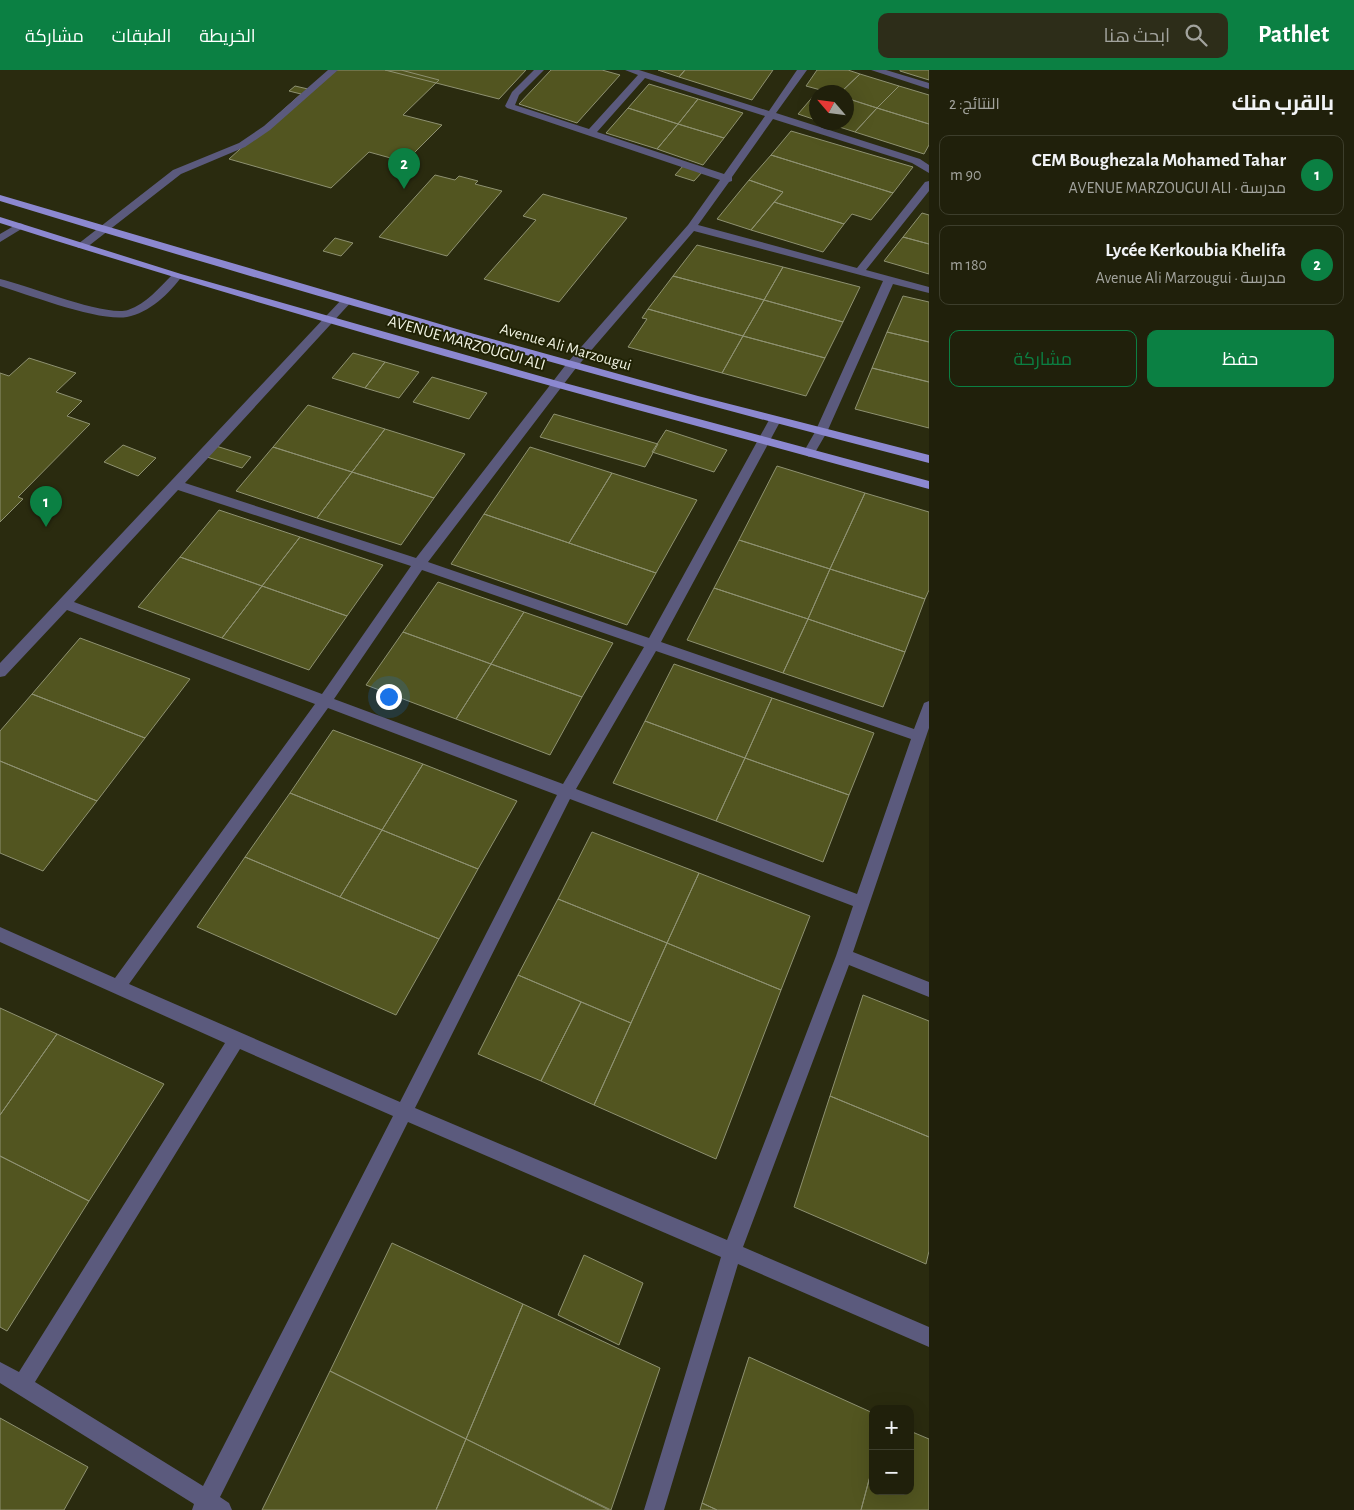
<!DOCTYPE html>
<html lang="ar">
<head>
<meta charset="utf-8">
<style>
	body { margin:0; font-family:"Alegreya Sans",Cairo,sans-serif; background:#2d2d19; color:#f1f3f6; direction:rtl }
	.controls { position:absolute; right:15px; bottom:15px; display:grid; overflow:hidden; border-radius:10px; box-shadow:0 5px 20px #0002 }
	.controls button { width:45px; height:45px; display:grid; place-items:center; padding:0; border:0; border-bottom:1px solid #3d3e2c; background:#20200b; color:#f1f3f6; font:25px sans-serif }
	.compass { position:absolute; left:809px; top:15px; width:45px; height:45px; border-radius:50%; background:#20200b; box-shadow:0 5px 20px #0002; rotate:298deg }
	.you { position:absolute; left:388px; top:626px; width:18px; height:18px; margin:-12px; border:4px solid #fff; border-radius:50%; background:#1a73e8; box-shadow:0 0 0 8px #1a73e833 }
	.badge { display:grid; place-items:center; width:32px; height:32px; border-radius:50%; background:#0b8043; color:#fff; font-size:16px; font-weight:700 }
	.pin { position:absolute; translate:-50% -41px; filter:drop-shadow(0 1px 2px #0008) }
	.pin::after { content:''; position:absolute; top:26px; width:18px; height:15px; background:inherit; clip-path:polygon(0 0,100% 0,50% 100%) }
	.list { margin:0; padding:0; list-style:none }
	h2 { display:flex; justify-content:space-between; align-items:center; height:65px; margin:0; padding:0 20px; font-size:21px }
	h2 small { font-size:16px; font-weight:400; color:#a2a39d }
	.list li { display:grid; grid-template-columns:32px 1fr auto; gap:15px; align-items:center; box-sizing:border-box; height:80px; margin:0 10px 10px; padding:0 10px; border:1px solid #3d3e2c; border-radius:10px }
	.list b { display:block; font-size:19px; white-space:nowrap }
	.list p { margin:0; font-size:16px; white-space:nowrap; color:#a2a39d }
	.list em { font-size:16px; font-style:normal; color:#a2a39d }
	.actions { display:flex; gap:10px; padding:15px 20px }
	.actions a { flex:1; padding:11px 0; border:1px solid #0b8043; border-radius:10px; text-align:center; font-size:18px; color:#0b8043 }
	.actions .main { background:#0b8043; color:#fff }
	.icon { flex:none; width:28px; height:28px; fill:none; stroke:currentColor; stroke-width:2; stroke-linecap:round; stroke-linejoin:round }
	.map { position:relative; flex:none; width:929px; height:1440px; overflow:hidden; direction:ltr }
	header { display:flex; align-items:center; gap:30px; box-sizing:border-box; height:70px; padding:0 25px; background:#0b8043; color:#fff }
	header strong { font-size:24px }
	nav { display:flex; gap:28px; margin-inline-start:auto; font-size:18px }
	.search { width:350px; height:45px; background:#2d2d19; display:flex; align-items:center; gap:12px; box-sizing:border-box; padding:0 18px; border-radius:10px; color:#a2a39d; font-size:19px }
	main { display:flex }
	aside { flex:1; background:#20200b }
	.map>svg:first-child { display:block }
	.building { fill:#525520; stroke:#8e9171 }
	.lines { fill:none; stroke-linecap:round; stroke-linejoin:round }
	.minor { fill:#5b5a7d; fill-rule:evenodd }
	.major { fill:#8c88d0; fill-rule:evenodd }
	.labels { text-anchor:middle; stroke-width:4; stroke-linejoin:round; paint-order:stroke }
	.far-street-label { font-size:16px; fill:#f2f4e3; stroke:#202205 }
</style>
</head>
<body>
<header>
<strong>Pathlet</strong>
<div class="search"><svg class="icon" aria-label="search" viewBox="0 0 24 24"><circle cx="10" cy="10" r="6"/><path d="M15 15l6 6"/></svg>ابحث هنا</div>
<nav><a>الخريطة</a><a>الطبقات</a><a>مشاركة</a></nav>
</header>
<main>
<aside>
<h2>بالقرب منك<small>النتائج: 2</small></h2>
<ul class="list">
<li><span class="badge">1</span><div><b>CEM Boughezala Mohamed Tahar</b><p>مدرسة · AVENUE MARZOUGUI ALI</p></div><em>90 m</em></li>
<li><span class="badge">2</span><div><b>Lycée Kerkoubia Khelifa</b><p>مدرسة · Avenue Ali Marzougui</p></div><em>180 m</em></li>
</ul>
<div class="actions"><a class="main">حفظ</a><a>مشاركة</a></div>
</aside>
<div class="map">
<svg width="929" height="1440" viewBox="0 0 929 1440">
	<rect width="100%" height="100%" fill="#2a2b0f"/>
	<path class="building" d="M330,0H401L439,10L403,45L442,55L405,92L369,82L331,118L229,89L301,24L289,21L295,16L308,19Z
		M385,0H526L499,29Z
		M551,0H602L620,5L577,53L519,34Z
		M658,0H685L679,7Z
		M685,0H773L752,30L679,7Z
		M817,0H848L860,4L841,22H828L806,16Z
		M900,0H929V10L900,1Z
		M860,4L899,16L877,38L846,28V22H841Z
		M649,14L698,29L678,54L628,38Z
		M899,16L929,25V54L877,38Z
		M816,23V50L798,44Z
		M846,28L877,38L855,62L824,52H846Z
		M698,29L743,43L724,68L678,54Z
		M628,38L678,54L657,79L606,63Z
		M877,38L929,54V75L924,84L855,62Z
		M678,54L724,68L703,95L657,79Z
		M791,61L913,97L893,123L771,85Z
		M771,85L893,123L871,150L852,144L844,154L774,132L783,122L749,110Z
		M684,95L703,101L694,111L675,105Z
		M435,105L455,110L459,106L478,111L475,114L502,121L447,186L379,167Z
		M749,110L783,122L751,160L717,149Z
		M543,124L627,148L559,232L484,209L536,150L523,146Z
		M774,132L844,154L823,182L751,160Z
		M922,143L929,145V174L903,167Z
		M903,167L929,174V204L884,191Z
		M335,168L353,173L341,186L323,181Z
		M697,175L783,197L764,230L673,206Z
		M783,197L860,217L843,252L764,230Z
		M673,206L764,230L743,266L648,239Z
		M903,226L929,232V272L887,262Z
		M764,230L843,252L825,288L743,266Z
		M648,239L743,266L722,303L628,277L647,249L642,248Z
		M887,262L929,272V312L872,298Z
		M743,266L825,288L806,326L722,303Z
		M353,283L385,292L365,318L332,308Z
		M29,288L76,303L56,322L82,331L67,346L90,354L18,427L23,429L0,452V303L9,306Z
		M385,292L419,302L399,328L365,318Z
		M872,298L929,312V358L855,339Z
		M432,307L487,323L469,349L413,332Z
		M308,335L385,359L352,402L273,377Z
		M554,344L658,374L645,397L540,367Z
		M385,359L465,384L434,428L352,402Z
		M666,360L727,380L714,402L652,382Z
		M123,375L156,388L138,406L104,392Z
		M216,376L251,387L242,398L207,387Z
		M273,377L352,402L317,448L236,421Z
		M530,377L612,403L569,473L484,444Z
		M777,396L865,423L830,499L739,470Z
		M352,402L434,428L401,475L317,448Z
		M612,403L697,430L656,503L569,473Z
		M865,423L929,442V520L925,529L830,499Z
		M219,440L300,467L262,516L180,487Z
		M484,444L569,473L656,503L627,555L451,494Z
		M300,467L383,495L347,546L262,516Z
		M739,470L830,499L808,549L714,518Z
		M180,487L262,516L222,568L138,537Z
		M830,499L925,529L905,582L808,549Z
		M438,512L524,542L491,594L403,562Z
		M262,516L347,546L309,600L222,568Z
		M714,518L808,549L783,603L687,570Z
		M524,542L613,573L582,627L491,594Z
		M808,549L905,582L883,637L783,603Z
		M403,562L491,594L456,649L366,615Z
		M80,568L190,609L145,668L32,624Z
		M491,594L582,627L550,685L456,649Z
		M674,594L772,628L745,688L645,651Z
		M32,624L145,668L97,731L0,691V661Z
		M772,628L874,663L849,725L745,688Z
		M645,651L745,688L716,751L613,713Z
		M333,660L423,694L382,760L290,723Z
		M745,688L849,725L823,792L716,751Z
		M0,691L97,731L43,801L0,783Z
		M423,694L517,731L478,799L382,760Z
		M290,723L382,760L340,827L245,787Z
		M382,760L478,799L439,869L340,827Z
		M592,762L699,803L667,873L558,829Z
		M245,787L439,869L396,945L197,857Z
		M699,803L810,846L781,920L667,873Z
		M558,829L667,873L631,953L518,905Z
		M667,873L781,920L716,1089L594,1035Z
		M518,905L581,932L541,1011L478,984Z
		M863,925L929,951V1067L830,1026Z
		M581,932L631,953L594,1035L541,1011Z
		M0,938L57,964L0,1045Z
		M57,964L164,1014L89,1131L0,1086V1045Z
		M830,1026L929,1067V1181L926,1194L794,1137Z
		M0,1086L89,1131L7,1261L0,1257Z
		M392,1173L523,1234L466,1369L330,1301Z
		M584,1185L643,1213L619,1275L558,1245Z
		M523,1234L660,1298L611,1440L466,1369Z
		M749,1287L873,1343V1395L861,1440H717L702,1433Z
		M330,1301L466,1369L436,1440H262Z
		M0,1348L88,1397L64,1440H0Z
		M910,1361L929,1369V1440H861L873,1395V1421H910Z
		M466,1369L609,1440H436Z
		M702,1433L717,1440H700Z"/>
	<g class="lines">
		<path class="minor" d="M328,0H338L270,60L245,77L181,104L86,178H78L77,176L78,174L173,100L239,73L264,56Z
			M534,0H544L519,25L515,35L589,59L638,5L625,0H639L769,41L797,0H807L776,43L920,89L929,95V103L912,93L773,49L732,107V111L729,112L698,155L857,198L925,112L929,111V121L866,200L929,217V223L893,214L827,362L813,386L809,387L803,383L815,362L883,211L694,161L576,298L428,492L649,568L769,350L775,346L781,350L661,572L914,659L924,633L929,631V658L853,882L929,912V927L849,895L743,1177L929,1257V1277L738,1194L664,1440H644L721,1187L408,1052L220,1427L229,1433L232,1440H192L194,1434L0,1313V1292L19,1302L225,973L0,872V857L115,908L315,634L67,540L5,606L0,607V593L343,228L347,227L353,230L185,413L416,488L568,292L688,155L720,110L507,38L505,36L512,22ZM645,8L765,46L724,104L597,62ZM178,420L411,496L322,624L74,532ZM422,500L644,577L563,714L334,629ZM656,581L911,669L857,824L576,719ZM328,638L557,725L400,1032L129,914ZM570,729L853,836L836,886L727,1170L415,1038ZM240,979L393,1046L203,1416L35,1312Z
			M871,0H886L929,13V19Z
			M19,153L23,154L24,156L23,158L0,172V164Z
			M177,203L182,206C170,223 149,243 127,247C100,252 29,225 0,216V209C27,215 105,247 128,240C146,234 160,217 173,204Z"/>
		<path class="major" d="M0,125L467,262L698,326L929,385V393C617,313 308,225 0,131Z
			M0,147L181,204L561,312L929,411V419C618,335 307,251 0,153Z"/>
	</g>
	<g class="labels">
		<g class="far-street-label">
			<text transform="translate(467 272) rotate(16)" y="6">AVENUE MARZOUGUI ALI</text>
			<text transform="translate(566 276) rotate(16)" y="6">Avenue Ali Marzougui</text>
		</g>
	</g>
</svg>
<div class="controls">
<button>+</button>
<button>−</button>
</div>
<svg class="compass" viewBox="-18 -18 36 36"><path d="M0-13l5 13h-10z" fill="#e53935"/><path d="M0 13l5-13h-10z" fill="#a2a39d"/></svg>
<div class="you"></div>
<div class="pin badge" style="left:46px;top:457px">1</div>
<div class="pin badge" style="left:404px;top:119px">2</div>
</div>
</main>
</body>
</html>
